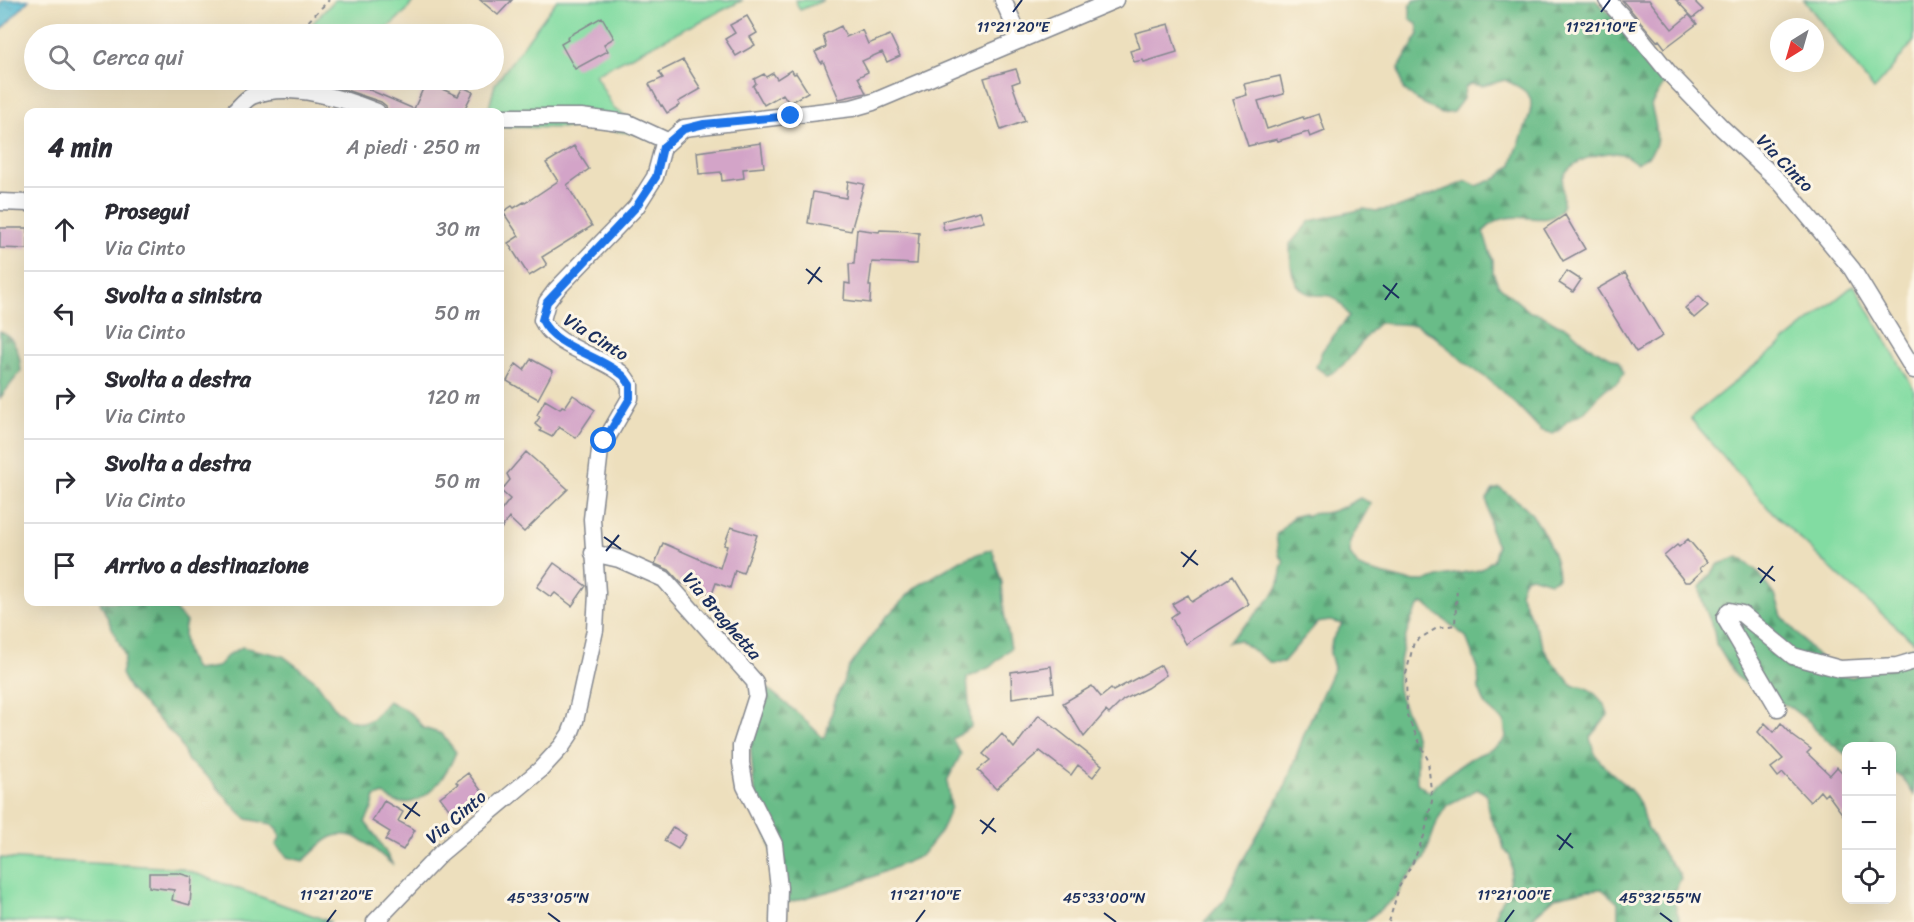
<!DOCTYPE html>
<html lang="it">
<head>
<meta charset="utf-8">
<style>
	body { margin:0; font-family:Sriracha,sans-serif; background:#f2f2f3; color:#2b2b33 }
	.controls { position:absolute; right:18px; bottom:18px; display:grid; overflow:hidden; border-radius:12px; box-shadow:0 6px 24px #0002 }
	.controls button { width:54px; height:54px; display:grid; place-items:center; padding:0; border:0; border-bottom:2px solid #e1e1e2; background:#fff; color:#2b2b33; font:30px sans-serif }
	.compass { position:absolute; left:1770px; top:18px; width:54px; height:54px; border-radius:50%; background:#fff; box-shadow:0 6px 24px #0002; rotate:217deg }
	.stop { position:absolute; width:18px; height:18px; margin:-14px; border:4px solid #1a73e8; border-radius:50%; background:#fff }
	.stop.end { background:#1a73e8; border-color:#fff; box-shadow:0 2px 6px #0008 }
	.list { margin:0; padding:0; list-style:none }
	h2 { display:flex; justify-content:space-between; align-items:center; height:78px; margin:0; padding:0 24px; font-size:26px }
	h2 small { font-size:20px; font-weight:400; color:#7c7c81 }
	.list li { display:grid; grid-template-columns:39px 1fr auto; gap:18px; align-items:center; box-sizing:border-box; height:84px; padding:0 24px; border-top:2px solid #e1e1e2 }
	.list b { display:block; font-size:22px; white-space:nowrap }
	.list p { margin:0; font-size:20px; white-space:nowrap; color:#7c7c81 }
	.list em { font-size:20px; font-style:normal; color:#7c7c81 }
	.icon { flex:none; width:33px; height:33px; fill:none; stroke:currentColor; stroke-width:2; stroke-linecap:round; stroke-linejoin:round }
	.map { position:relative; flex:none; width:1914px; height:922px; overflow:hidden }
	.search { position:absolute; background:#fff; box-shadow:0 6px 24px #0002; left:24px; top:24px; width:480px; height:66px; display:flex; align-items:center; gap:15px; box-sizing:border-box; padding:0 21px; border-radius:33px; color:#7c7c81; font-size:22px }
	.panel { position:absolute; background:#fff; box-shadow:0 6px 24px #0002; left:24px; top:108px; width:480px; height:498px; border-radius:12px }
	.map>svg:first-child { display:block }
	.green { fill:#82dca2; stroke:#4e8680; stroke-width:1.5 }
	.forest { fill:url(#forest-firs); stroke:#427673; stroke-width:1.5; fill-rule:evenodd }
	.water { fill:url(#water-ripples); stroke:#387498; stroke-width:1.5 }
	.building { fill:#d3a4c8 }
	.lines { fill:none; stroke-linecap:round; stroke-linejoin:round }
	.minor-casing { stroke:#84878e; stroke-width:19 }
	.path { stroke:#84878e; stroke-width:2; stroke-dasharray:4.5 4.5; stroke-linecap:butt }
	.minor { stroke:#fff; stroke-width:16 }
	.route { stroke:#1a73e8; stroke-width:8 }
	.ticks { fill:none; stroke:#1b2f5e; stroke-width:2 }
	.labels { text-anchor:middle; stroke-width:6; stroke-linejoin:round; paint-order:stroke }
	.street-label { font-size:18px; fill:#1b2f5e; stroke:#fcf5e5 }
	.ticks-label { font-size:15px; text-anchor:middle; fill:#1b2f5e; stroke:#fcf5e5; stroke-width:6; stroke-linejoin:round; paint-order:stroke }
</style>
</head>
<body>
<div class="map">
<svg width="1914" height="922" viewBox="0 0 1914 922">
	<defs>
		<pattern id="forest-firs" width="22" height="20" patternUnits="userSpaceOnUse" patternTransform="scale(1.5)"><rect width="22" height="20" fill="#69bc88"/><path d="M5 1l3.5 6h-7zM16 11l3.5 6h-7z" fill="#569972"/></pattern>
		<pattern id="water-ripples" width="26" height="14" patternUnits="userSpaceOnUse" patternTransform="scale(1.5)"><rect width="26" height="14" fill="#54bad2"/><path d="M2 4q2-2 4 0t4 0M15 11q2-2 4 0t4 0" fill="none" stroke="#4598ae"/></pattern>
	</defs>
	<rect width="100%" height="100%" fill="#fcf5e5"/>
	<filter id="ink" filterUnits="userSpaceOnUse"><feTurbulence type="fractalNoise" baseFrequency=".0167" numOctaves="2"/><feDisplacementMap in="SourceGraphic" scale="12" xChannelSelector="R" yChannelSelector="G"/><feConvolveMatrix kernelMatrix="1 2 1 2 8 2 1 2 1" color-interpolation-filters="sRGB"/></filter>
	<filter id="wash" filterUnits="userSpaceOnUse"><feTurbulence type="fractalNoise" baseFrequency=".008" numOctaves="4" result="noise"/><feDisplacementMap in="SourceGraphic" scale="24" xChannelSelector="R" yChannelSelector="G"/><feGaussianBlur stdDeviation="1.35" result="paint"/><feColorMatrix in="noise" values="0 0 0 0 0 0 0 0 0 0 0 0 0 0 0 0 0 1.4 0 .05"/><feComposite in="paint" operator="in"/></filter>
	<g filter="url(#wash)">
		<rect width="100%" height="100%" fill="#eddfbd"/>
		<path class="green" d="M335,0H414L407,10L381,34H302Z
			M557,0H743L595,74L614,109L664,138L597,128L500,127V112H488L495,84Z
			M795,0H824L800,10Z
			M1804,0H1914V41L1874,90Z
			M267,80H334L326,88L261,87Z
			M1854,285L1914,389V642L1840,577L1769,509L1690,418Z
			M0,858L180,868L331,922H0Z"/>
		<path class="forest" d="M1415,0H1595L1609,13L1665,82L1651,105C1657,129 1665,151 1636,163C1632,160 1628,157 1625,155C1609,148 1569,160 1563,178C1560,189 1568,205 1557,214C1539,228 1509,203 1483,232L1493,261V272L1498,285L1530,312L1540,314L1557,324L1568,328L1588,346L1618,361L1624,373L1619,382L1605,389L1583,413L1567,421L1559,431L1553,434L1541,430L1516,404L1488,379L1469,366L1432,334L1416,325L1379,323C1360,338 1350,367 1327,375L1316,367L1322,351L1349,316C1345,310 1342,304 1337,300C1329,293 1323,296 1314,295C1290,291 1290,263 1290,244L1310,221L1364,209L1376,211L1398,208L1467,181L1477,186L1497,178L1512,165C1514,149 1538,110 1529,96C1525,88 1512,84 1505,80L1482,86L1470,84L1465,88L1463,99L1453,112L1442,114L1415,99L1403,89L1399,68L1419,34L1417,24L1410,18V6Z
			M0,331C17,338 20,356 21,371L0,398Z
			M1500,488C1509,496 1523,503 1530,512C1543,529 1558,558 1558,578L1550,582L1531,576L1525,578L1520,592L1547,655L1570,683L1574,686C1589,684 1605,701 1608,715L1590,737C1595,771 1625,776 1639,802C1642,807 1642,814 1644,820C1648,830 1655,839 1660,849C1666,860 1676,866 1681,878C1671,897 1673,903 1681,922H1618V903L1602,889L1588,890L1555,897L1534,916L1533,922H1495L1497,908L1506,896L1512,869L1510,855L1504,850C1503,835 1493,827 1489,814C1487,807 1487,800 1486,794L1478,789L1447,805L1438,819L1424,859L1403,883L1397,896L1365,922H1204L1225,899L1241,863L1285,787L1306,729L1334,668L1330,653L1332,640L1342,624L1330,621L1317,623L1283,662H1269L1239,640L1228,642C1242,627 1268,605 1277,588C1282,579 1279,570 1284,561L1279,555L1276,535L1293,517L1304,514L1305,516C1314,512 1315,514 1324,513C1336,512 1349,504 1360,498L1371,503L1350,541V554L1359,567L1366,570L1408,581H1427L1441,576L1480,570L1494,559L1497,546L1491,531L1487,499L1493,490ZM1423,603L1466,637L1478,668L1479,689L1486,706L1504,722L1506,737C1497,751 1483,751 1470,759C1456,768 1440,780 1429,792L1417,783C1416,766 1419,748 1414,732C1411,717 1400,704 1398,689C1396,672 1408,612 1423,603Z
			M992,549L1002,583L1004,613L1011,648L990,667L967,678L971,727L952,739L961,754L947,781L951,807L941,831L921,856L872,877L841,888L786,903L754,787L750,740L768,689L800,715L823,738H825L835,701L849,668L884,619L916,587L961,560Z
			M1739,557L1758,572L1775,595L1782,616L1816,655L1842,676L1853,677L1863,670L1883,663L1903,650L1914,646V795L1902,777L1892,772V746H1846V755L1817,732L1811,723L1787,705L1766,700L1736,676L1716,644L1714,631L1701,598L1700,587L1719,564Z
			M100,602H168L186,622C181,637 186,657 196,670L217,667L228,655L242,647L283,656L316,681L337,711L350,720L363,723L372,719L388,701L404,709L414,716L423,728L442,734L456,752C447,775 425,809 396,802C392,801 388,797 384,794L375,797L372,809L365,822L378,839L393,865C377,852 355,827 332,837C321,842 312,854 303,861L287,857L276,845L280,838L278,829L272,824L247,819L238,811L209,778L188,761L178,740L129,689L121,674L125,658L123,651Z"/>
		<path class="water" d="M4,0H29L0,31V4Z"/>
		<g id="blocks">
			<path class="building" d="M480,0H512L498,15Z
				M1622,0H1649L1672,29L1689,15L1697,24L1665,48L1659,40L1657,41Z
				M1676,0H1693L1703,10L1693,18Z
				M747,16L757,33L750,37L755,45L736,56L725,39L735,33L730,25Z
				M602,17L614,38L604,44L608,51L575,69L561,44L568,40L567,37Z
				M1169,24L1177,52L1144,62L1143,60L1134,62L1130,51L1140,48L1135,33Z
				M841,26L846,37L862,30L868,44L890,35L900,56L887,62L882,52L862,61L868,72L858,77L866,93L839,99L823,61L821,63L815,52L826,47L823,35Z
				M683,60L701,89L678,102L680,105L667,113L662,105L661,106L649,84L663,78L659,72Z
				M1016,69L1020,81L1012,84L1025,121L1001,130L984,78Z
				M791,70L794,74L796,73L808,92L789,103L783,94L764,105L753,86L756,83L754,79L764,74L766,77L773,73L777,79Z
				M1280,76L1284,94L1258,101L1267,129L1303,117L1304,119L1319,114L1325,131L1310,137L1308,132L1278,141L1277,139L1248,146L1233,99L1247,95L1244,84Z
				M340,80H362L358,85L414,109L426,82L458,96L463,87L473,92L463,112H387L386,106L381,102L337,87Z
				M761,143L764,167L743,169L744,178L722,181L721,172L699,174L697,152Z
				M574,146L589,169L567,185L592,226L542,257L547,265L529,276L508,243L519,236L503,212L512,206L514,208L524,202L525,203L558,181L546,163Z
				M848,181L864,184L851,231L808,223L813,192L846,198Z
				M980,211L984,222L944,230L942,221Z
				M1565,215L1585,249L1563,261L1544,229Z
				M0,228H28V249L0,248Z
				M857,229L879,232L880,230L906,231L919,233L917,264L872,262L869,286H871L870,303L844,300L845,283L850,284L849,264H854Z
				M1567,271L1581,280L1573,292L1559,283Z
				M1625,273L1663,336L1636,352L1597,289Z
				M1699,296L1708,306L1694,318L1685,308Z
				M531,359L553,371L538,399L507,381L516,364L524,370Z
				M573,395L595,410L576,438L559,427L552,437L540,431L541,429L535,424L540,417L537,415L545,400L560,409L562,406L565,407Z
				M526,452L568,489L524,532L509,518L500,530V512L510,499L501,491L510,480L507,474Z
				M731,527L757,535L747,564H746L743,573L735,570L730,588L716,583L712,594L681,583L669,570L655,564L663,543L720,568L727,546L724,545Z
				M1688,539L1707,562L1700,568L1702,571L1690,582H1685L1664,556L1677,545L1679,547Z
				M554,563L586,586L572,606L555,593L551,597L537,587Z
				M1232,576L1249,604L1186,644L1171,617L1178,612L1172,604L1188,595L1192,602Z
				M1161,665L1166,675L1147,688L1123,700L1109,714L1106,711L1084,737L1063,703L1092,686L1101,697L1111,689L1113,691Z
				M1051,666L1054,692L1012,698L1011,672Z
				M1039,715L1102,765L1093,777L1078,765L1071,775L1040,751L996,789L978,770L990,760L983,754L1002,734L1014,748Z
				M1765,723L1774,732L1781,723L1793,736L1811,749L1807,753L1830,775L1837,767L1846,776V819L1827,793L1824,796L1820,791L1810,802L1783,773L1778,777L1771,768L1783,759L1758,732Z
				M468,773L486,797L470,809L467,806L454,816L440,797L458,784L456,782Z
				M384,801L403,812L398,821L415,830L403,850L385,840L390,832L372,821Z
				M673,827L686,835L678,849L664,841Z
				M149,873H178L192,877L190,905L172,900L174,890L149,887Z"/>
		</g>
	</g>
	<g filter="url(#ink)">
		<use href="#blocks" fill-opacity="0" stroke="#84878e" stroke-width="1.5"/>
		<g class="lines">
			<g class="minor-casing">
				<path id="minor" d="M1003,0L1021,40
					M1607,0L1631,26L1669,73L1722,128L1781,183L1852,269L1914,370
					M234,112C239,108 245,99 252,96C288,81 343,98 377,112
					M500,117H581L628,123L667,141
					M0,202L28,203
					M593,553L619,559L664,579L755,682L757,696L741,746V763L745,786L774,844L779,888L778,922
					M1778,708L1725,618L1729,611L1742,614L1793,656L1840,669L1897,666L1914,661
					M375,922L441,853L540,770L562,746L570,734L575,721L595,630L597,593L592,519L600,450L630,398V385C627,381 625,376 621,373C599,355 554,347 542,320L547,302L556,290L636,207L655,177L663,147L684,128L852,108L873,102L1115,0"/>
			</g>
			<path class="path" d="M296,34L329,0
				M1389,922L1399,887L1413,862L1424,836L1432,801L1428,760L1407,716L1406,674L1414,642L1437,628L1455,625L1457,586"/>
			<use href="#minor" class="minor"/>
		</g>
	</g>
	<g class="lines" filter="url(#ink)">
		<path class="route" d="M604,441L630,398V385C627,381 625,376 621,374C599,355 554,347 542,320L547,302L636,207L656,177L663,147L684,129L704,124L791,116"/>
	</g>
	<path class="ticks" d="M1013,12L1022,0M1601,12L1610,0M806,269L822,282M808,284L820,267M1383,285L1399,298M1385,300L1397,283M604,537L621,549M606,551L619,535M1181,552L1198,565M1183,567L1196,550M1758,568L1775,581M1760,583L1773,566M403,804L420,816M405,819L417,802M980,820L996,832M982,834L994,818M1557,835L1573,848M1559,850L1571,833M548,913L560,922M1104,913L1116,922M1660,913L1672,922M327,922L336,910M916,922L925,910M1505,922L1514,910"/>
	<g class="labels">
		<g class="street-label">
			<text transform="translate(1785 163) rotate(46)" y="6">Via Cinto</text>
			<text transform="translate(596 337) rotate(32)" y="6">Via Cinto</text>
			<text transform="translate(722 616) rotate(49)" y="6">Via Braghetta</text>
			<text transform="translate(456 817) rotate(-40)" y="6">Via Cinto</text>
		</g>
	</g>
	<g class="ticks-label">
		<text x="1013" y="32">11°21'20"E</text>
		<text x="1601" y="32">11°21'10"E</text>
		<text x="336" y="900">11°21'20"E</text>
		<text x="925" y="900">11°21'10"E</text>
		<text x="1514" y="900">11°21'00"E</text>
		<text x="548" y="903">45°33'05"N</text>
		<text x="1104" y="903">45°33'00"N</text>
		<text x="1660" y="903">45°32'55"N</text>
	</g>
</svg>
<div class="controls">
<button>+</button>
<button>−</button>
<button><svg class="icon" aria-label="locate" viewBox="0 0 24 24"><circle cx="12" cy="12" r="6"/><path d="M12 2v4M12 18v4M2 12h4M18 12h4"/></svg></button>
</div>
<svg class="compass" viewBox="-18 -18 36 36"><path d="M0-13l5 13h-10z" fill="#e53935"/><path d="M0 13l5-13h-10z" fill="#7c7c81"/></svg>
<div class="stop" style="left:604px;top:441px"></div>
<div class="stop end" style="left:791px;top:116px"></div>
<div class="search"><svg class="icon" aria-label="search" viewBox="0 0 24 24"><circle cx="10" cy="10" r="6"/><path d="M15 15l6 6"/></svg>Cerca qui</div>
<section class="panel">
<h2>4 min<small>A piedi · 250 m</small></h2>
<ul class="list">
<li><svg class="icon" aria-label="ahead" viewBox="0 0 24 24"><path d="M12 20V5M6 11l6-6 6 6"/></svg><div><b>Prosegui</b><p>Via Cinto</p></div><em>30 m</em></li>
<li><svg class="icon" aria-label="left" viewBox="0 0 24 24"><path d="M17 20v-9H6M10 6l-5 5 5 5"/></svg><div><b>Svolta a sinistra</b><p>Via Cinto</p></div><em>50 m</em></li>
<li><svg class="icon" aria-label="right" viewBox="0 0 24 24"><path d="M7 20v-9h11M14 6l5 5-5 5"/></svg><div><b>Svolta a destra</b><p>Via Cinto</p></div><em>120 m</em></li>
<li><svg class="icon" aria-label="right" viewBox="0 0 24 24"><path d="M7 20v-9h11M14 6l5 5-5 5"/></svg><div><b>Svolta a destra</b><p>Via Cinto</p></div><em>50 m</em></li>
<li><svg class="icon" aria-label="arrive" viewBox="0 0 24 24"><path d="M6 21V4h12l-3 4 3 4H6"/></svg><div><b>Arrivo a destinazione</b></div></li>
</ul>
</section>
</div>
</body>
</html>
